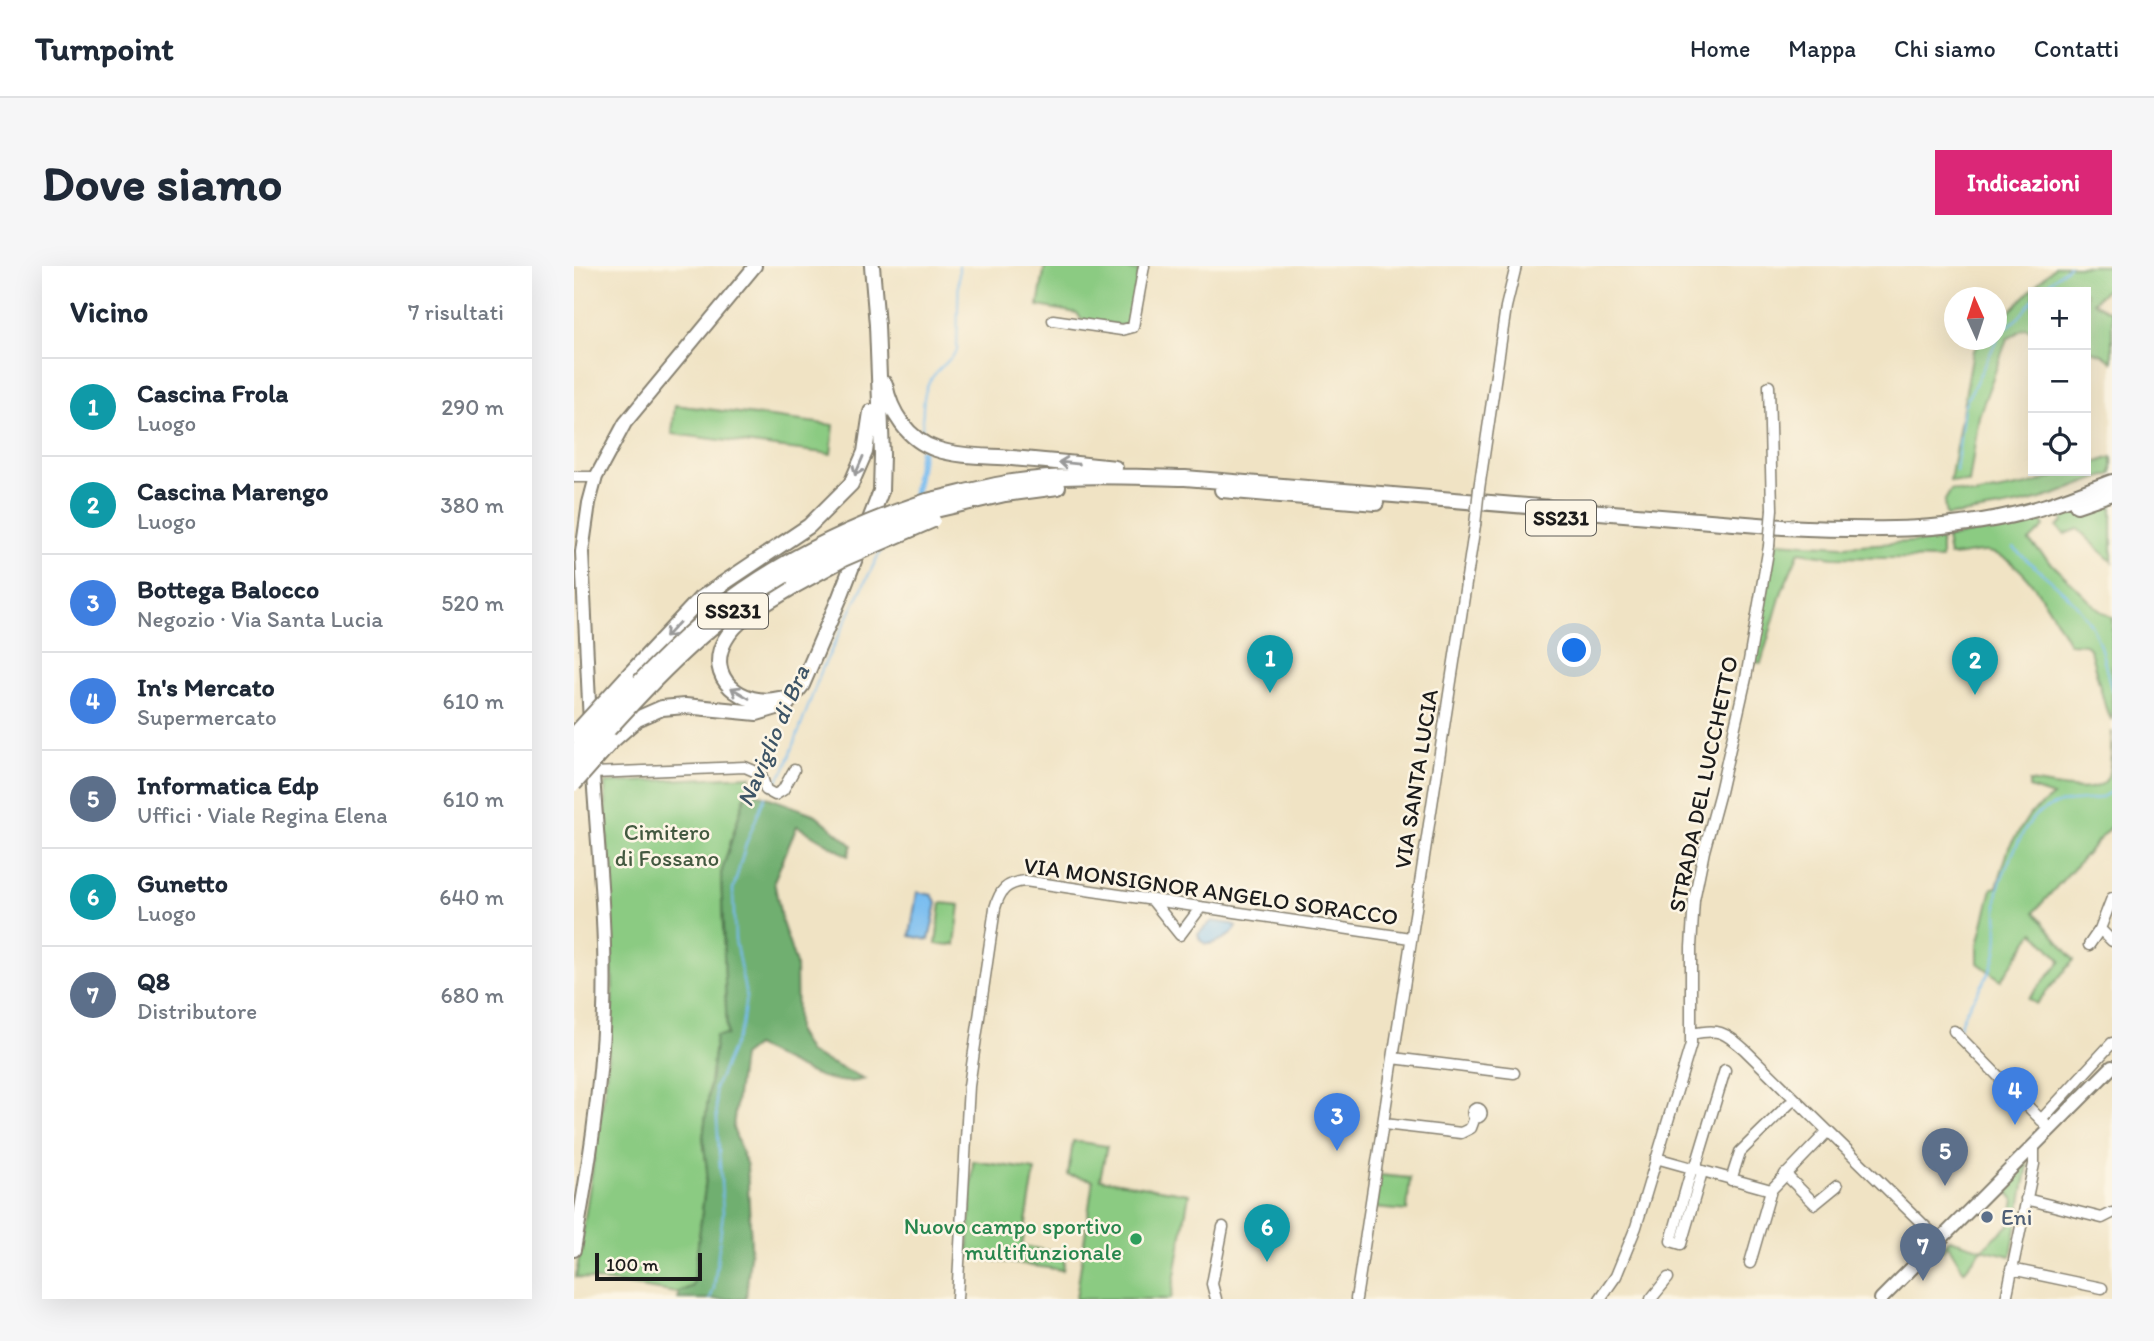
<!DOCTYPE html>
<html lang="it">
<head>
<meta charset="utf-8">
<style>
	body { margin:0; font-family:Itim,sans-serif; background:#f6f6f7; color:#1f2937 }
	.controls { position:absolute; right:21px; top:21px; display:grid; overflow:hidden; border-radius:0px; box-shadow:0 7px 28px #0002 }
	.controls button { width:63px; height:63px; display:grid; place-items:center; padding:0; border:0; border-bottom:2px solid #e0e1e3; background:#fff; color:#1f2937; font:35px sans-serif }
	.compass { position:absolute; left:1370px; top:21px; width:63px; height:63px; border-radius:50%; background:#fff; box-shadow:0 7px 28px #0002; rotate:357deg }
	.scale { position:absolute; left:21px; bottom:18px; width:107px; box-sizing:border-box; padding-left:7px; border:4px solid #1c1c1c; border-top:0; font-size:19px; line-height:24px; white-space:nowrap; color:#1c1c1c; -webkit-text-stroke:5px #fcf5e5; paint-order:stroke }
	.you { position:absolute; left:1001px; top:385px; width:24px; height:24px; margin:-18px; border:5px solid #fff; border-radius:50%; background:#1a73e8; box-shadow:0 0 0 10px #1a73e833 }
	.badge { display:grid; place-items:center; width:46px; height:46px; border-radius:50%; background:#db2777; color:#fff; font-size:23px; font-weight:700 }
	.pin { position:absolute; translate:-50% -58px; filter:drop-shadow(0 2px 4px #0008) }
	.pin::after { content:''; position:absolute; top:37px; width:24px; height:21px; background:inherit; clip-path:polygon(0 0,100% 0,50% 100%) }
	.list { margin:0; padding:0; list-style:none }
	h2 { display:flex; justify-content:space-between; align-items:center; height:91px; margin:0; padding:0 28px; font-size:30px }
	h2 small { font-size:23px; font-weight:400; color:#747a83 }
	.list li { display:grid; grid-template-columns:46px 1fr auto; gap:21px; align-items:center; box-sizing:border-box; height:98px; padding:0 28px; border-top:2px solid #e0e1e3 }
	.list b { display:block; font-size:26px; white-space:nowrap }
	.list p { margin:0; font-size:23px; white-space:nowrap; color:#747a83 }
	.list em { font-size:23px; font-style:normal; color:#747a83 }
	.icon { flex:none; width:38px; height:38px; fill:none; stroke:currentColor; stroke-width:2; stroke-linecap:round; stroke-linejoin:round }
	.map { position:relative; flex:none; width:1538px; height:1033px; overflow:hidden; border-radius:0px }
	header { display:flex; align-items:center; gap:42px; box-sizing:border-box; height:98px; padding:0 35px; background:#fff; border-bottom:2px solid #e0e1e3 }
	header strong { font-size:33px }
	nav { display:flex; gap:38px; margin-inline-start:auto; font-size:24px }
	.intro { display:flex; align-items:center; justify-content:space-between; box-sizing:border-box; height:168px; padding:0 42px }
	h1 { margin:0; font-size:49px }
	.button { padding:18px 32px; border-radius:0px; background:#db2777; color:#fff; font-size:24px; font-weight:700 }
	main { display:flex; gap:42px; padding:0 42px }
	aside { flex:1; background:#fff; border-radius:0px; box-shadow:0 7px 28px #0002 }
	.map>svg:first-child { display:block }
	.green { fill:#8bcb82; stroke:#54744f; stroke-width:2 }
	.forest { fill:#70af70; stroke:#466646; stroke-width:2 }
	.water { fill:#79bdf0; stroke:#4a6c86; stroke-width:2 }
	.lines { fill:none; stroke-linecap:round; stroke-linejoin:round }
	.stream { stroke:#79bdf0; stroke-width:2 }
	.canal { stroke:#79bdf0; stroke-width:7 }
	.minor-casing { stroke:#868070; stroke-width:13 }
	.major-casing { stroke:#868070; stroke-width:16 }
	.highway-casing { stroke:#868070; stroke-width:18 }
	.minor { stroke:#fff; stroke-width:10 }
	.major { stroke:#fff; stroke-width:12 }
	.highway { stroke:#fff; stroke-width:14 }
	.minor-bridge-casing { stroke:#868070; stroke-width:13; stroke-linecap:butt }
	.highway-bridge-casing { stroke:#868070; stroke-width:18; stroke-linecap:butt }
	.minor-bridge { stroke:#fff; stroke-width:10 }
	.highway-bridge { stroke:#fff; stroke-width:14 }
	.oneway { stroke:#999 }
	.service-dot { fill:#5c6f8a; stroke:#fcf5e5; stroke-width:2.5 }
	.leisure-dot { fill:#2e9e5b; stroke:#fcf5e5; stroke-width:2.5 }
	.labels { text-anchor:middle; stroke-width:5; stroke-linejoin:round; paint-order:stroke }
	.shield { fill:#fcf5e5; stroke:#5f5d58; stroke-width:2 }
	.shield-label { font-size:21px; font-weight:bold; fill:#1c1c1c }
	.street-label { font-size:23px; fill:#1c1c1c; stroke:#fcf5e5 }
	.park-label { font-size:23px; fill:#435940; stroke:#fcf5e5 }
	.service-label { font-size:23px; fill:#4e5e75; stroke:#fcf5e5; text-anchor:start }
	.leisure-label { font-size:23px; fill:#27864d; stroke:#fcf5e5; text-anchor:end }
	.water-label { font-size:24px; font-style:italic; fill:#3d5466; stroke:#fcf5e5 }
</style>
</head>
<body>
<header>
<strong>Turnpoint</strong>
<nav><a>Home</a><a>Mappa</a><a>Chi siamo</a><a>Contatti</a></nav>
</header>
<div class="intro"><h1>Dove siamo</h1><a class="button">Indicazioni</a></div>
<main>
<aside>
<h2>Vicino<small>7 risultati</small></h2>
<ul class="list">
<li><span class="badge" style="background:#0f9aa8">1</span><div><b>Cascina Frola</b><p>Luogo</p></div><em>290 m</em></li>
<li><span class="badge" style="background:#0f9aa8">2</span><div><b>Cascina Marengo</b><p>Luogo</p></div><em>380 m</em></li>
<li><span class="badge" style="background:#3f7fe0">3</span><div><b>Bottega Balocco</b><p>Negozio · Via Santa Lucia</p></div><em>520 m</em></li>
<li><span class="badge" style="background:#3f7fe0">4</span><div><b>In's Mercato</b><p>Supermercato</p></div><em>610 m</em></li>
<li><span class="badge" style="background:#5c6f8a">5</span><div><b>Informatica Edp</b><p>Uffici · Viale Regina Elena</p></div><em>610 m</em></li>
<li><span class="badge" style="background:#0f9aa8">6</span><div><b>Gunetto</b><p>Luogo</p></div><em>640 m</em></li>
<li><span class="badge" style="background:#5c6f8a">7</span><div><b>Q8</b><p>Distributore</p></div><em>680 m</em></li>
</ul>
</aside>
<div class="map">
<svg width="1538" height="1033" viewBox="0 0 1538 1033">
	<rect width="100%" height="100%" fill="#fcf5e5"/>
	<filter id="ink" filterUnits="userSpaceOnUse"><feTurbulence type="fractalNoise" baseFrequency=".0143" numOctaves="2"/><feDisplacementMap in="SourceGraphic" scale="14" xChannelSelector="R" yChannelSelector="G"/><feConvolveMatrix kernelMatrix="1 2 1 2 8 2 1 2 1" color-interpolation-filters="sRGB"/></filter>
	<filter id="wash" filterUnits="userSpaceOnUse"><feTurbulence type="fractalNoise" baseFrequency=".00686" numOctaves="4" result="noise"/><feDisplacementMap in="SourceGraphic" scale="28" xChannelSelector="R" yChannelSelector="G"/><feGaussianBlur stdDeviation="1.57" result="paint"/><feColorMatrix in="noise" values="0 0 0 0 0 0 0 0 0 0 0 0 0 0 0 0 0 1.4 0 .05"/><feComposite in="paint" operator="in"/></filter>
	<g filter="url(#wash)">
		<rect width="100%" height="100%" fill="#f0e3c4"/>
		<path class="green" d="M471,0H538L565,5L555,61L507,53L503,47L464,40Z
			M1481,0H1538V18L1519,36L1538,46V96L1529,89L1512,83V26H1459V65L1451,62L1433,73L1405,150L1395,217L1376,215L1399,85L1409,74H1422L1423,58Z
			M101,139L260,159L257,188L98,168Z
			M1538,191V208L1533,210C1513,215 1495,224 1476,230C1443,241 1406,245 1372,250L1370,236L1377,224L1400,229L1454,219L1498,205H1512V200Z
			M1538,234V296L1504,263L1491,268L1483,261L1489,256L1488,249Z
			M1468,253L1470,261L1455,275L1525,344L1538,352V455L1532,443L1516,384L1511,378L1495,377C1477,347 1451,291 1413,286C1401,285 1387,290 1375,290L1372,272Z
			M1367,274V293L1260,291L1225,286L1208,325L1187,397L1179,396L1203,276L1269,280Z
			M1538,465V559L1460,646L1500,694L1462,738L1454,733L1487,695L1460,666L1427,714L1404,697V679L1418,622L1423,621L1435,581L1456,548L1479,530L1455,522V516C1473,518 1527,533 1534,510C1538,497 1537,479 1538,465Z
			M177,510L147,608L153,770L142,771L129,872L133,904L119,1021L103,1027L2,1011L32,812L39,726L31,517Z
			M367,637L386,639L381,679L362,678Z
			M499,875L533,880L526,913L615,928L597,1033H502L519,914L494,909Z
			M399,895L461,904L448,980L491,988L489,1004L394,991Z
			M1452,897L1454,899L1437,990L1408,983L1390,1005L1374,979L1368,985L1366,983L1376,973L1408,983L1435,959L1441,935L1429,921Z
			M806,909L836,912L833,945L800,942Z"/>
		<path class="forest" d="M179,526L242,549L278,579L274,590L223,560L200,615L208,656L222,698L223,766L235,787L291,813C258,825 211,794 181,780L168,790L159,862L173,900L177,978L172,1033H104L105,1026L119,1020L133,904L129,872L142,770L153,769L147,608L171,530Z"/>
		<path class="water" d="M343,626L358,629L363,637L355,674L336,670Z
			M638,655L658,658L663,661C658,670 642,678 632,678L626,674L624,668Z"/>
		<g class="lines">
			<path class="stream" d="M1464,26L1495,0
				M348,167C349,150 347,128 357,113C364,102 376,95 383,84L385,0
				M1382,205L1390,140L1426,68L1446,50L1459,33
				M337,234L341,228
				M1440,282C1466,308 1498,327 1517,359C1528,378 1532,405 1538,426
				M197,523L211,503L248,403L307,284
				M1385,761C1393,736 1410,721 1418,700C1429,672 1420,652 1424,625C1426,612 1452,556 1463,548C1473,541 1486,536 1498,535C1513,533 1526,536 1538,524
				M136,1033L140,1022L149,947L141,822L168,760L172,730L161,674L159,624L172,578L191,530"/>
			<path class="canal" d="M341,228L347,186"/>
		</g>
	</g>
	<g filter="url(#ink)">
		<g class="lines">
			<g class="minor-casing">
				<path id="minor" d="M479,54L548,64L559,61L570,0
					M1195,120L1198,243
					M0,211H22
					M905,223L932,41L942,0
					M19,507L171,501L187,508L192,524L201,529L209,524L220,504
					M578,634L606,669L627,641
					M1526,663L1538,675
					M1515,679L1526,663L1538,632
					M1380,765L1476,863
					M1118,768C1145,762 1150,766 1170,783L1365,974
					M819,792L940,807
					M898.5 847a4.5 4.5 0 1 1 9 0a4.5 4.5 0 1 1-9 0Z
					M1467,854L1538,777
					M810,858L887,867L897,862L901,851
					M1082,892L1197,924L1176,997
					M1118,902L1097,975L1107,978L1128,906
					M1121,903L1151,804
					M1211,908L1241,938L1263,920
					M1157,914L1166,886L1215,838
					M1197,924L1254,865
					M1452,933L1528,952L1538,947
					M1437,1003L1528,1022
					M383,1033L395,820L421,642C426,624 432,617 451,615L836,672
					M642,1033L638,1018L649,961
					M782,1033L901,259
					M1026,1033L1042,1010L1062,961L1117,778V681L1120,634L1130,585L1146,526L1172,412L1195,280
					M1077,1033L1094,1012
					M1432,1033L1460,898V879"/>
			</g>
			<g class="major-casing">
				<path id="major" d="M16,458L8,286L15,237L22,211L51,157L181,0
					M0,984C14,905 27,825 30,745C33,661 23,577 18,493
					M1307,1033L1538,801"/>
			</g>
			<g class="highway-casing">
				<path id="highway" d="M311,118C316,146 334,174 362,183C386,191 413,190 438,192C472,195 506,198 541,202
					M648,224L802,237
					M353,235C381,229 409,221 438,216C495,207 554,211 611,212L1209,261C1297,265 1386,267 1472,240C1494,233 1516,224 1538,216
					M1503,239L1538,227
					M357,245L431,228L484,221
					M53,411L126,333L235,260L277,218L291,186L297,146
					M205,433C169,442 130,412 151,374C165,349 197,335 220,320
					M38,475L63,453L88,442L111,440L183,447L213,438L228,419L266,331L307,225L308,189L303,59L298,0"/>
			</g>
			<use href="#minor" class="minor"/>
			<use href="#major" class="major"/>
			<use href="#highway" class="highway"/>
			<g class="minor-bridge-casing">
				<path id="minor-bridge" d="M901,259L905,223
					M1195,280L1198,243"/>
			</g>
			<g class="highway-bridge-casing">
				<path id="highway-bridge" d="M220,320L269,293L359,254
					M0,469L53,411
					M0,486C45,438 88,388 140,346C203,296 277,260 353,235
					M0,502C57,438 116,371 189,323C241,289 298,266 357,245
					M0,518L38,475"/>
			</g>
			<use href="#minor-bridge" class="minor-bridge"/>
			<use href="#highway-bridge" class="highway-bridge"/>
		</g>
		<defs><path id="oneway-shaft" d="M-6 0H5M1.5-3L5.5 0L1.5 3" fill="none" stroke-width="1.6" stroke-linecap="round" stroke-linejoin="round" transform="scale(1.75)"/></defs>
		<g class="oneway">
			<use href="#oneway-shaft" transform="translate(495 197) rotate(-174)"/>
			<use href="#oneway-shaft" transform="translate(285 200) rotate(113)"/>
			<use href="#oneway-shaft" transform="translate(98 364) rotate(133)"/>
			<use href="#oneway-shaft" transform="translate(166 427) rotate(-149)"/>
		</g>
	</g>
	<circle class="service-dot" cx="1413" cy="951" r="7"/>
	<circle class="leisure-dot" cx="562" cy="973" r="7"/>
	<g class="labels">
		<g class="shield">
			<rect x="952" y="234.5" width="70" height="35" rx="5"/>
			<rect x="124" y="327.5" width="70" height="35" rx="5"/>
		</g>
		<g class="shield-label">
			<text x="987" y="259">SS231</text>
			<text x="159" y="352">SS231</text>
		</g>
		<g class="street-label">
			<text transform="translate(842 513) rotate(-81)" y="8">VIA SANTA LUCIA</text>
			<text transform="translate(1129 518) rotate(-78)" y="8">STRADA DEL LUCCHETTO</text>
			<text transform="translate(637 625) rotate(8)" y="8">VIA MONSIGNOR ANGELO SORACCO</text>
		</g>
		<g class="park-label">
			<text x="93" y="574">Cimitero<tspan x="93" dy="26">di Fossano</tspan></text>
		</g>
		<g class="service-label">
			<text x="1427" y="959">Eni</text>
		</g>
		<g class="leisure-label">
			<text x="548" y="968">Nuovo campo sportivo<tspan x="548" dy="26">multifunzionale</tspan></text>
		</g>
		<g class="water-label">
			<text transform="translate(199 470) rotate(-67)" y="8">Naviglio di Bra</text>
		</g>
	</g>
</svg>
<div class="controls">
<button>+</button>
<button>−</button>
<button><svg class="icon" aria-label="locate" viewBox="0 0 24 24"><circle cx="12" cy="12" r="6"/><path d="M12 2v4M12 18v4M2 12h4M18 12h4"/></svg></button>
</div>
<svg class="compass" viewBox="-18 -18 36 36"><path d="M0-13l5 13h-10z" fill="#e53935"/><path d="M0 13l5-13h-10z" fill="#747a83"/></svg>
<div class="scale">100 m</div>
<div class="you"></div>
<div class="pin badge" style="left:696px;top:427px;background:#0f9aa8">1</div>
<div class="pin badge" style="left:1401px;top:429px;background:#0f9aa8">2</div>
<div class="pin badge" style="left:763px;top:885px;background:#3f7fe0">3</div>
<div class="pin badge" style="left:1441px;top:859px;background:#3f7fe0">4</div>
<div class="pin badge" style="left:1371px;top:920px;background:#5c6f8a">5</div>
<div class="pin badge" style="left:693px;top:996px;background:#0f9aa8">6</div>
<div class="pin badge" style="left:1349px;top:1015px;background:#5c6f8a">7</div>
</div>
</main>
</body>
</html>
